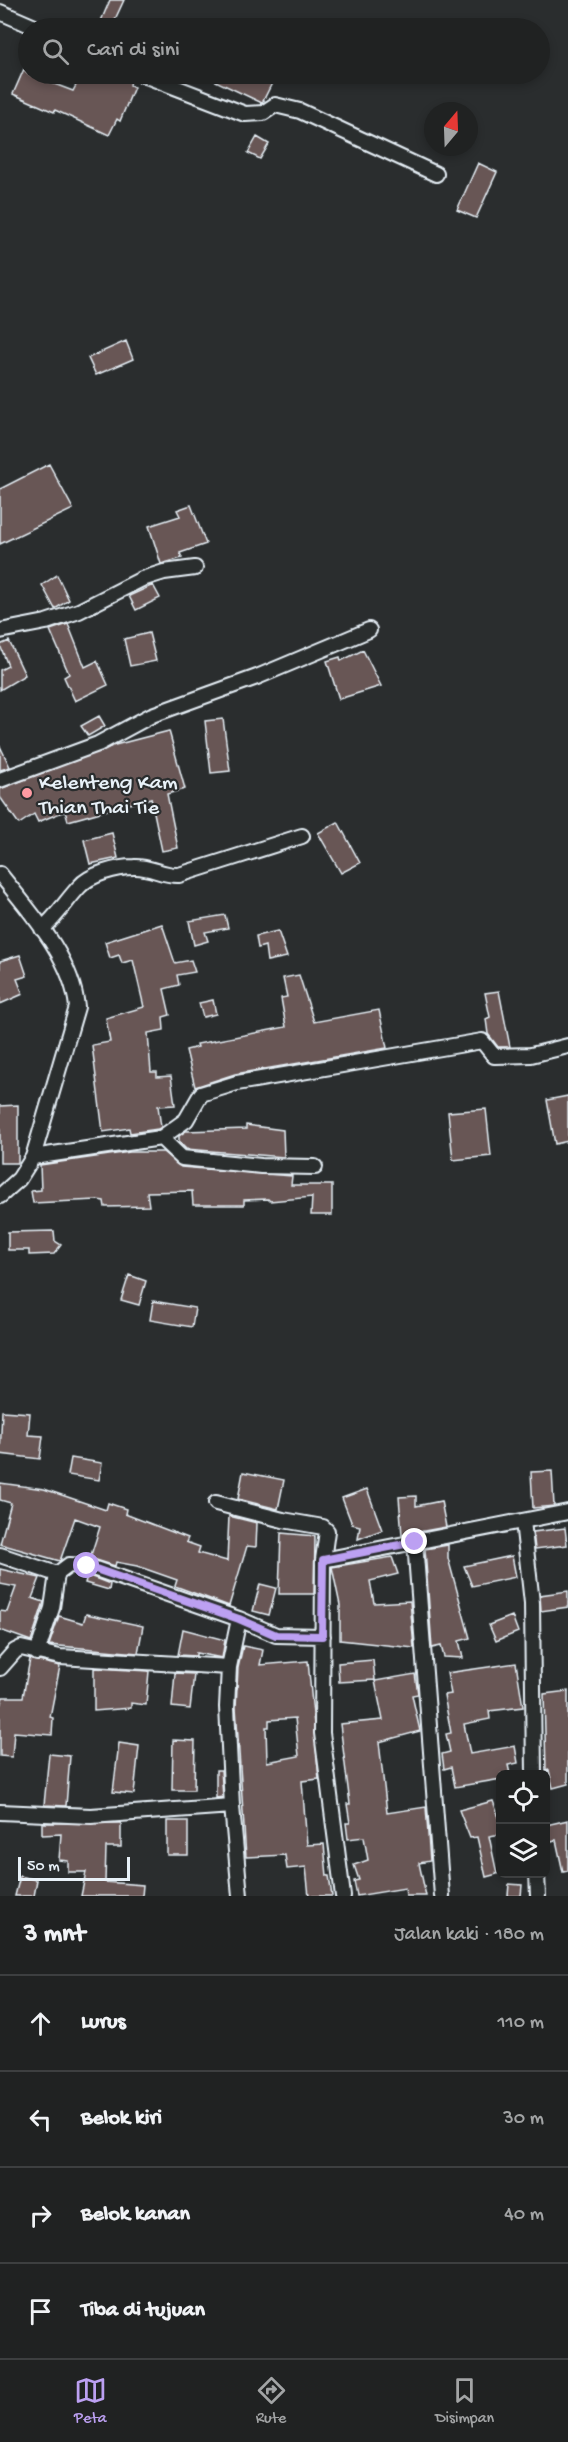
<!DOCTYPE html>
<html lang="id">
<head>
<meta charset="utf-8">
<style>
	body { margin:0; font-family:"Gochi Hand",sans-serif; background:#2d2f2f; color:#f1f3f6 }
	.controls { position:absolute; right:18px; bottom:18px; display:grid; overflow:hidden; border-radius:9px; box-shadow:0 3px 9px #0003 }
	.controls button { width:54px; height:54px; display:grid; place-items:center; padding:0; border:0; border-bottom:2px solid #3d3f40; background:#202222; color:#f1f3f6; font:30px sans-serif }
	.compass { position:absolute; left:424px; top:102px; width:54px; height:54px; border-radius:50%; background:#202222; box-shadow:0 3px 9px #0003; rotate:19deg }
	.scale { position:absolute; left:18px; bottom:15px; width:112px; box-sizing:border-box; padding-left:6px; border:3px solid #e8f1f8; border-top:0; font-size:16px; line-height:21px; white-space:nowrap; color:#e8f1f8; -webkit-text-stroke:4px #2a2d2e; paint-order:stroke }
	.stop { position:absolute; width:18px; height:18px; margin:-14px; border:4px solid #bca0f2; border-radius:50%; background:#fff }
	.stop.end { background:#bca0f2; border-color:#fff; box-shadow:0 2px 6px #0008 }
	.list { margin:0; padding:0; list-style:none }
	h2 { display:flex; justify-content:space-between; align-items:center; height:78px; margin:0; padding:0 24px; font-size:26px }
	h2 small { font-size:20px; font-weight:400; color:#a2a4a5 }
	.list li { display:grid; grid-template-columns:39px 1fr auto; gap:18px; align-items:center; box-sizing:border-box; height:96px; padding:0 24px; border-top:2px solid #3d3f40 }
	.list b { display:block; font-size:22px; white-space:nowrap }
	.list em { font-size:20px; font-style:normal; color:#a2a4a5 }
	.icon { flex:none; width:33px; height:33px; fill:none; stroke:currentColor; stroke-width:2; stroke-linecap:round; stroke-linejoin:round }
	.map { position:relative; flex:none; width:568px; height:1896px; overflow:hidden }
	.search { position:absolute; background:#202222; box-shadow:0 3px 9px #0003; left:18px; right:18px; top:18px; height:66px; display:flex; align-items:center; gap:15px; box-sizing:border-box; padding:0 21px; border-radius:33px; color:#a2a4a5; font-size:22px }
	.sheet { height:462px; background:#202222 }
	nav { display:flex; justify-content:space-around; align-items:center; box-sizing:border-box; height:84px; border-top:2px solid #3d3f40; background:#202222; font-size:16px; color:#a2a4a5 }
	nav a { display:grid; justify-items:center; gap:3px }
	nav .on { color:#bca0f2 }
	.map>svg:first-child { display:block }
	.building { fill:#685654; stroke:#e8f1f8; stroke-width:1.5; fill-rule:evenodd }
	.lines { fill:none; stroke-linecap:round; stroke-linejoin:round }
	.street-casing { stroke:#e8f1f8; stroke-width:18 }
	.street { stroke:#2a2d2e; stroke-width:14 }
	.route { stroke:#bca0f2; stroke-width:8 }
	.poi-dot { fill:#ff9aa2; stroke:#2a2d2e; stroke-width:2 }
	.labels { text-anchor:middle; stroke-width:4.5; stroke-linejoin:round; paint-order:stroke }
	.poi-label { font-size:22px; fill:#e8f1f8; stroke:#2a2d2e; text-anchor:start }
</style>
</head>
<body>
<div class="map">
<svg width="568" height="1896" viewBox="0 0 568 1896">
	<rect width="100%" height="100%" fill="#2a2d2e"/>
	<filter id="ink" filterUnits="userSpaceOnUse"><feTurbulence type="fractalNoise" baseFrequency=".0167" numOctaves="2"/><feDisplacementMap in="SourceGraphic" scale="12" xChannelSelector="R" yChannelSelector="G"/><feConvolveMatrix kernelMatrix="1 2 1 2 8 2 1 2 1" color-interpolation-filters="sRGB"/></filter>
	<g filter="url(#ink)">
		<path class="building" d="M110,0H124L111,28H98Z
			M24,69L28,74L73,91L82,74H132L130,85L134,87L120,121L117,119L109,135L55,110L54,112L13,94Z
			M201,74H258L273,81L262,103Z
			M257,137L269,144L260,159L248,153Z
			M478,163L497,172L476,218L457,210Z
			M126,341L133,359L96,375L88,358Z
			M49,464L73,509L0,544V489Z
			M191,505L206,544L180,553L182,558L161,564L149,526L180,516L177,510Z
			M57,575L69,600L55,609L42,585Z
			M153,585L160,598L136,610L129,596Z
			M68,624L85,667L97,661L108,685L75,701L64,677L69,674L50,630Z
			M149,633L156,661L130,666L124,639Z
			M9,641L25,675L0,690V670L8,666L0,645Z
			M363,650L381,686L339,699L327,661L340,657L341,661Z
			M99,716L105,726L88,736L81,726Z
			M223,719L230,771L211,773L205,721Z
			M169,731L185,789L167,794L178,848L162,851L151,798L68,821L65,811L38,822L34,814L19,824L0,797V789L115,745Z
			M0,746L10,767L0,770Z
			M338,822L360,863L341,873L318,833Z
			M112,833L118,858L90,864L84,840Z
			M225,915L228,928L205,932L208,941L194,945L189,921Z
			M162,924L175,963L191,960L195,972L177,975L179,985L164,989L170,1015L163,1017L164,1030L148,1033L151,1072H157V1077L171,1076L175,1105L158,1106L161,1127L158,1129L130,1133L129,1128L103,1132L92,1045L110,1042L106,1018L144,1007L133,960L122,963L119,955L110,958L105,942Z
			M278,931L287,957L267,961L265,946L258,948L256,936Z
			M20,955L27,976L17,979L23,994L0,1004V961Z
			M299,975L314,1022L379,1010L387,1048L235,1074L195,1087L186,1050L198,1047L197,1044L286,1027L281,998L287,997L283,978Z
			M499,991L510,1047H498L488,1034L486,1019L490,1017L485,993Z
			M213,1000L216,1014L203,1017L199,1003Z
			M568,1096V1141L555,1144L547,1100Z
			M18,1105V1163H0V1106Z
			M486,1109L491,1156L453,1160L448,1112Z
			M246,1125L283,1130L284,1157L186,1149L179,1142V1136L186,1131L246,1129Z
			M130,1152H163L181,1167L292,1176L291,1185H332V1215H311L312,1197L270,1201L268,1199L244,1200V1205H193L192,1191L147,1192L149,1206L105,1207L104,1201L97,1200L33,1203L31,1191L41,1190L40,1165Z
			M54,1231L55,1241L61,1245L54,1254L29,1255V1250H8V1232Z
			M129,1275L146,1281L139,1305L121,1300Z
			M153,1301L195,1308L192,1327L150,1320Z
			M2,1411L30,1413L28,1435L43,1436L40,1459L0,1454Z
			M71,1458L102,1463L99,1480L68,1475Z
			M552,1471L554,1506L533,1508L531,1472Z
			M243,1472L284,1480L278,1509L238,1499Z
			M0,1483L44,1489L106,1510L108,1503L126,1509L125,1514L188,1538L186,1542L200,1547L198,1553L227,1561L229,1516L257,1523L256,1547L247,1546L229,1606L175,1586L177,1580L137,1566L116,1562L115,1566L90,1558L100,1527L75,1518L60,1561L0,1544L11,1503L0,1500Z
			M367,1489L382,1530L358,1539L360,1526L352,1524L342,1498Z
			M416,1496V1506L441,1501L446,1527L402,1535L399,1497Z
			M565,1528L567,1545L535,1549L533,1532Z
			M281,1533L315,1536L314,1594H279Z
			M448,1545V1558L470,1638L459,1641L463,1658L444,1657L441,1646L432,1648L425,1549Z
			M512,1556L516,1577L472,1586L464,1566Z
			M392,1557L398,1574L370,1581L374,1603L410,1601L414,1648L340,1640V1605L332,1567Z
			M0,1569L40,1578L32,1598L44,1602L31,1641L0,1630V1611L7,1612L16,1587L0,1584Z
			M87,1575L110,1584L109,1590L85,1583Z
			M260,1584L276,1588L269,1615L253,1611Z
			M568,1591V1607L541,1611L540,1595Z
			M86,1614L143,1626L138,1653L49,1645L59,1616L83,1623Z
			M512,1616L518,1632L496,1641L489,1625Z
			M183,1629L225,1640L222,1658L196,1653V1656L178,1655Z
			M243,1646L263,1650L260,1665L308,1661L319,1779L302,1781L307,1845L324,1844L327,1876H329L332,1896H309L306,1867L287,1869L285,1855L246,1857L236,1707L238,1668ZM295,1718L299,1756L267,1762L266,1727H269V1720Z
			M30,1659L60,1666L50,1717L53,1718L52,1735L14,1732L12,1757L0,1756V1706L3,1697H23Z
			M373,1660L375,1680L339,1682L338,1663Z
			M516,1663L523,1707L489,1711L490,1719L464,1724L470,1754L515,1746L518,1763L508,1765L510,1774H501V1779L455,1787L451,1767L444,1769L442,1754L450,1752L446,1734L451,1733L444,1695L451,1694L447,1673Z
			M94,1668L149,1671L146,1705L131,1703V1708L94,1711Z
			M175,1673L194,1674L190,1709L172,1707Z
			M415,1674L418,1694L412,1695L420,1731L379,1742L387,1813L426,1807L430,1861L419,1863L426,1896H406L405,1888L357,1896L354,1881L359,1880L354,1865L368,1860L364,1837L348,1839L346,1823H350L347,1804H350L340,1724L383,1720L375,1681Z
			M568,1691V1784L553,1788L549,1770L546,1771L544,1694Z
			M173,1740L195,1741L194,1790H172Z
			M119,1743L139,1746L134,1794L113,1792Z
			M49,1754L70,1756L66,1806L44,1805Z
			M216,1770H221L223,1797L216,1798Z
			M493,1801L501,1823V1834L489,1836L497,1874L486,1877L477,1837L470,1838L459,1810Z
			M568,1820V1871L563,1872L556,1840L546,1842V1825Z
			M167,1821H188V1855H167Z
			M42,1823H121V1847H106L105,1882L143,1885L142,1896H81L86,1872H68V1861L59,1860L61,1834L42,1835Z
			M20,1876L37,1880L34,1896H15Z
			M509,1884L522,1885L521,1896H508Z"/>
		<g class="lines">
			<g class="street-casing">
				<path id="street" d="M0,12L37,28
					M141,74L245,114L263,113L275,105L300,111L436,174
					M0,631L46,622L79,611L142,579L164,572L195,568
					M0,780L98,744L152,715L257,677L369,630
					M0,874C30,912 72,957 77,1007L33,1157L19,1179L0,1196
					M42,929C57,916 66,901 79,887C90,874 117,867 134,867C150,866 163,876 179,875L302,836
					M161,1138L182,1158L261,1166L315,1167
					M33,1157L161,1138L186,1120L201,1094L237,1083L482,1041L494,1056L531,1055L568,1046
					M216,1503L283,1520L323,1527L327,1531L323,1560
					M523,1521L532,1603L534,1774
					M415,1542L442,1896
					M0,1555L57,1574L69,1565L87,1566L239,1619L276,1635L323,1636
					M37,1653L52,1608L57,1574
					M0,1668L15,1651L21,1648L60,1657L229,1667
					M232,1806L227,1707L229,1667L239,1619
					M0,1812L91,1816L232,1806L240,1896
					M537,1874L538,1896
					M343,1896L322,1733L323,1560L568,1512"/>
			</g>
			<use href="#street" class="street"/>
		</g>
	</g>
	<g class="lines" filter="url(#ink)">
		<path class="route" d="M87,1566L239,1619L276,1635L322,1636L323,1560L415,1542"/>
	</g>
	<circle class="poi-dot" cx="27" cy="793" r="6"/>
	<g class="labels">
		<g class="poi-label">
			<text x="39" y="788">Kelenteng Kam<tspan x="39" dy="25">Thian Thai Tie</tspan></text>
		</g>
	</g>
</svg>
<div class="controls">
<button><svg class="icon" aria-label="locate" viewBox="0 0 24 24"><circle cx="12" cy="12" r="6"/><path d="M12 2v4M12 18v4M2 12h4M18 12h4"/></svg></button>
<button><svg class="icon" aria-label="layers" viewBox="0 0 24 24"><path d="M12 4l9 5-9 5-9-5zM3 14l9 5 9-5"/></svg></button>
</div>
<svg class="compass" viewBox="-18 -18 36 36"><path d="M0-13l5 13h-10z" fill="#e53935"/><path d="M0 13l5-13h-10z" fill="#a2a4a5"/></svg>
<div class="scale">50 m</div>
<div class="stop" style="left:87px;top:1566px"></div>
<div class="stop end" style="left:415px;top:1542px"></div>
<div class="search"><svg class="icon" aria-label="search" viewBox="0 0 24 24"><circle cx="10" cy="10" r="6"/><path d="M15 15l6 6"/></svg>Cari di sini</div>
</div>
<section class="sheet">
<h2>3 mnt<small>Jalan kaki · 180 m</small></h2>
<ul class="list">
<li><svg class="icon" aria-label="ahead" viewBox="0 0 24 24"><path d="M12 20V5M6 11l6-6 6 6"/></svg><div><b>Lurus</b></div><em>110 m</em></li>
<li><svg class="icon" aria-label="left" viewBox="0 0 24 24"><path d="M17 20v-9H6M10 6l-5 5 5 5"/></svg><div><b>Belok kiri</b></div><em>30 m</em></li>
<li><svg class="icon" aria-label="right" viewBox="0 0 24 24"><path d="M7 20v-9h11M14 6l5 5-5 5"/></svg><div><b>Belok kanan</b></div><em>40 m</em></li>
<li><svg class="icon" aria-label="arrive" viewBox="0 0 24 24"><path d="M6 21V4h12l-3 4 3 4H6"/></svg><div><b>Tiba di tujuan</b></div></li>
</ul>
</section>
<nav>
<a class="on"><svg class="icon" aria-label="map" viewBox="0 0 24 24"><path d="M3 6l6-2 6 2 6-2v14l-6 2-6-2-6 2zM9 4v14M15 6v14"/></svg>Peta</a>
<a><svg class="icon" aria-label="directions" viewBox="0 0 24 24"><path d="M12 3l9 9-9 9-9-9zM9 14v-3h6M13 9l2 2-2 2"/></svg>Rute</a>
<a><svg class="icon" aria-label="saved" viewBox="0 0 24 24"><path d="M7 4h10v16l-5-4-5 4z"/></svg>Disimpan</a>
</nav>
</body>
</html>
